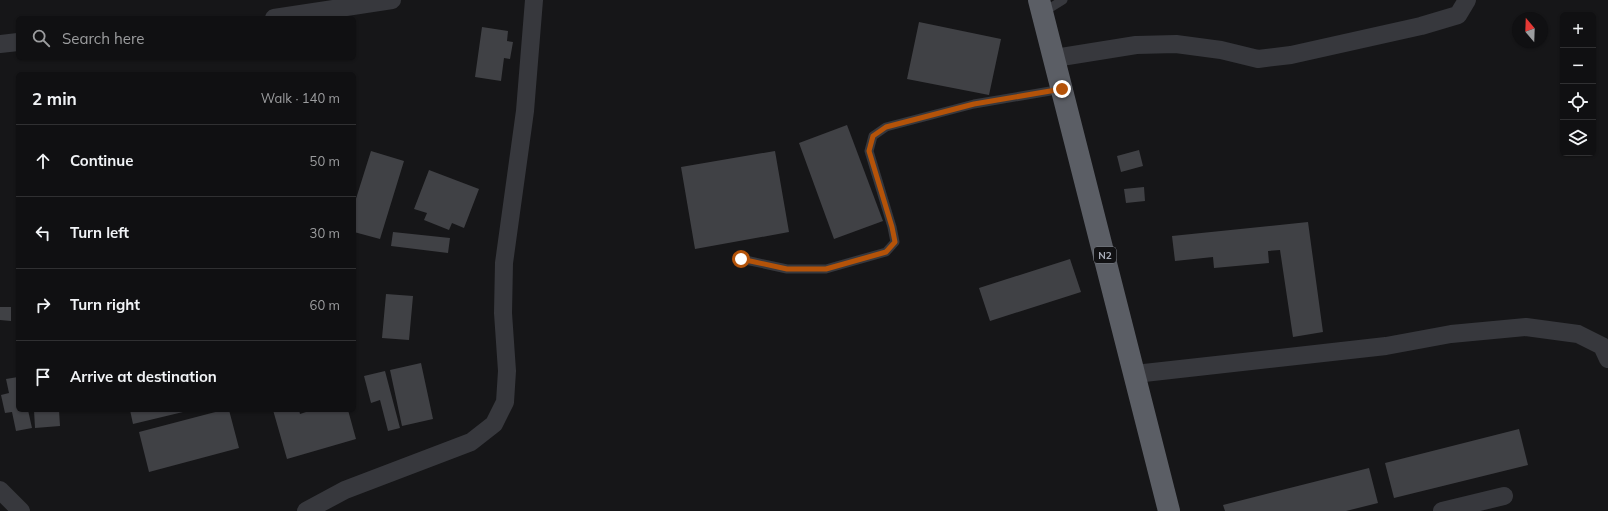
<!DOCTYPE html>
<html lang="en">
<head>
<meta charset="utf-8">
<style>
	body { margin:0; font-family:Mulish,sans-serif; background:#19191b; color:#f1f3f6 }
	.controls { position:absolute; right:12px; top:12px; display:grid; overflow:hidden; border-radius:6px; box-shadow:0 1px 3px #0004 }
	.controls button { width:36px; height:36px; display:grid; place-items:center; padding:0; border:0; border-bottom:1px solid #303032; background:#101012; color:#f1f3f6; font:20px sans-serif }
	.compass { position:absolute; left:1512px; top:12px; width:36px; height:36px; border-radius:50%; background:#101012; box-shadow:0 1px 3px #0004; rotate:341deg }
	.stop { position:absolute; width:12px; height:12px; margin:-9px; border:3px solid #b45309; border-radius:50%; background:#fff }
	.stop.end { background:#b45309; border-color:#fff; box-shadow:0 1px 4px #0008 }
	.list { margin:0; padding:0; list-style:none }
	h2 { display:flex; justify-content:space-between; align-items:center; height:52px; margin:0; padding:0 16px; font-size:17px }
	h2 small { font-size:13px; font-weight:400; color:#9c9d9f }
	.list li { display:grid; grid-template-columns:26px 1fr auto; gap:12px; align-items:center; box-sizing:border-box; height:72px; padding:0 16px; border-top:1px solid #303032 }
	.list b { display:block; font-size:15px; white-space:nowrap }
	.list em { font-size:13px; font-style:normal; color:#9c9d9f }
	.icon { flex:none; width:22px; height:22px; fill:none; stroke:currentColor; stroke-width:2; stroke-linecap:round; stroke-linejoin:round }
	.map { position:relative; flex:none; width:1608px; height:511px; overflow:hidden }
	.search { position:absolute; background:#101012; box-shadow:0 1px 3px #0004; left:16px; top:16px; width:340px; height:44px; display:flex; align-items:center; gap:10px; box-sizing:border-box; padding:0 14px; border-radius:6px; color:#9c9d9f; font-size:15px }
	.panel { position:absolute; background:#101012; box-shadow:0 1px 3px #0004; left:16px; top:72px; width:340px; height:340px; border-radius:6px }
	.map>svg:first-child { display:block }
	.building { fill:#404145 }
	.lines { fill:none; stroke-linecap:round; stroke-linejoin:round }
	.service { stroke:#37383d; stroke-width:9 }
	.minor { stroke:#37383d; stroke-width:18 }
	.trunk { stroke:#5b5e65; stroke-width:22 }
	.route { stroke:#b45309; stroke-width:5 }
	.labels { text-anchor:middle; stroke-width:4; stroke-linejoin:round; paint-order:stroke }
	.shield { fill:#111113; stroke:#7b7e86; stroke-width:1 }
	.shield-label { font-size:10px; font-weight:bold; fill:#a8adb8 }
</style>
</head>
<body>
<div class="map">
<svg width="1608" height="511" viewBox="0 0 1608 511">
	<rect width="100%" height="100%" fill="#161618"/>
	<path class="building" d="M919,22L1001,39L989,95L907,79Z
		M482,27L508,31L507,41L513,42L510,59L504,58L501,81L475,77Z
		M847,125L883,221L834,239L799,143Z
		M1139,150L1143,166L1121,172L1117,156Z
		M371,151L404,161L380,239L354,232V205Z
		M775,151L789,232L695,249L681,167Z
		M429,170L479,189L464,228L452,223L449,230L424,220L427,213L414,209Z
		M1144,187L1145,201L1126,203L1124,189Z
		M1308,222L1323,332L1293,337L1280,250L1268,251L1269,263L1214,268L1213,257L1175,261L1172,236Z
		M393,232L450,238L448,253L391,246Z
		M1070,259L1081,292L990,321L979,288Z
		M386,294L413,296L409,340L382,338Z
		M0,307H11V321L0,320Z
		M421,363L433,419L402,426L390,370Z
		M385,371L400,428L388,431L380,400L371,403L364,376Z
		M18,377V410H28L32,428L16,431L12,412L5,413L1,395L9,393L6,379Z
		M34,410H59L60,426L35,428Z
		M130,410H183V412L133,424Z
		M223,410H229L239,448L149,472L139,432Z
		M273,410H299L300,414L312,410H348L356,439L287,459Z
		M1519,429L1528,465L1394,498L1385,463Z
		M1369,468L1378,503L1346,511H1225L1223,505Z"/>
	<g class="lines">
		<path class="service" d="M1042,13L1063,0
			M741,259L787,269H826L886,252L895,242L892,227L869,151L873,136L886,127L974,104L1062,89"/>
		<path class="minor" d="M274,18L392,0
			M0,44L18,42
			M1055,58L1136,45L1176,44L1221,50L1258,59L1291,55L1421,26L1458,15L1467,0
			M1135,374L1386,346L1451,334L1526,327L1578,334L1602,346L1608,359
			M0,490L21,511
			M306,511L345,490L471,442L494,424L505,402L507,371L503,313L504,263L525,111L534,0
			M1442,511L1504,496"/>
		<path class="trunk" d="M1039,0L1169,511"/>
	</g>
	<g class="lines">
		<path class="route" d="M741,259L787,269H826L886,252L895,242L892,227L869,151L873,136L886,127L974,104L1062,89"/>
	</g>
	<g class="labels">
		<rect class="shield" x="1094" y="247" width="22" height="16" rx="3"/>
		<g class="shield-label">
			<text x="1105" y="259">N2</text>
		</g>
	</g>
</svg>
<div class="controls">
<button>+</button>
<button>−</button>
<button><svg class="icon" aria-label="locate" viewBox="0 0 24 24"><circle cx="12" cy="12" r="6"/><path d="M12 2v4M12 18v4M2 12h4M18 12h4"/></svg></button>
<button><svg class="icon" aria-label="layers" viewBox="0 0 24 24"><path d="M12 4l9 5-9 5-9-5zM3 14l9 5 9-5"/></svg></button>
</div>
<svg class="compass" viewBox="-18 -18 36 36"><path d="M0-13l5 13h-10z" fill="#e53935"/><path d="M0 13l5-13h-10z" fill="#9c9d9f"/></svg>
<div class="stop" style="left:741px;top:259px"></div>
<div class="stop end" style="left:1062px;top:89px"></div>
<div class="search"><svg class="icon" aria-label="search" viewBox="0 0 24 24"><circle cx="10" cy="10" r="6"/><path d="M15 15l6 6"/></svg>Search here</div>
<section class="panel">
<h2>2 min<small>Walk · 140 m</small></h2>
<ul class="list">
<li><svg class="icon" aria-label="ahead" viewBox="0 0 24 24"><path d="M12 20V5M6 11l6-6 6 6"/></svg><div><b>Continue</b></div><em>50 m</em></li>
<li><svg class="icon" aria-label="left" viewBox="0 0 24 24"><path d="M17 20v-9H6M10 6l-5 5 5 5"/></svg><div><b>Turn left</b></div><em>30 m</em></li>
<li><svg class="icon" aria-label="right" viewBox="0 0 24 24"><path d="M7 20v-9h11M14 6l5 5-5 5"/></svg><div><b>Turn right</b></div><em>60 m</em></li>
<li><svg class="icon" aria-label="arrive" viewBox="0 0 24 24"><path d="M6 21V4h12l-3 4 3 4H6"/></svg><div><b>Arrive at destination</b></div></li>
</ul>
</section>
</div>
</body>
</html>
